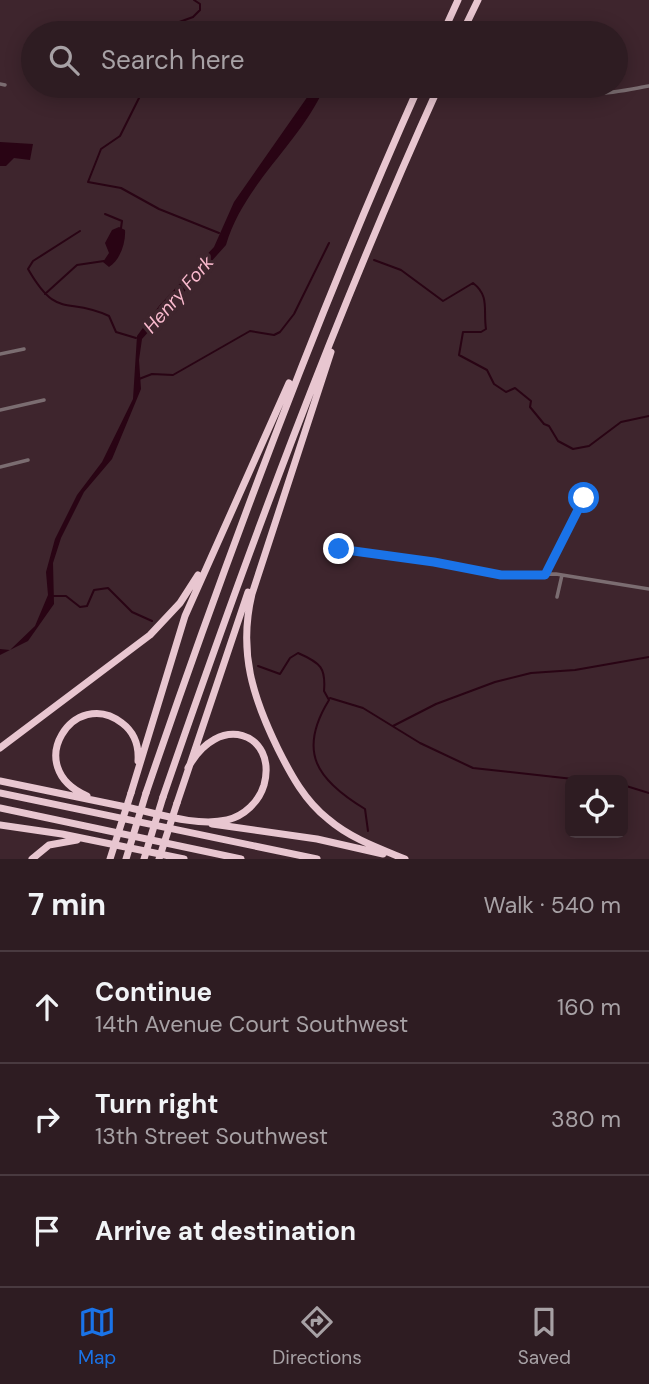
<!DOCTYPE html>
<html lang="en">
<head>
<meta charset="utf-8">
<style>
	body { margin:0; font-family:"DM Sans",sans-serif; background:#3a292f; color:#f1f3f6 }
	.controls { position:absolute; right:21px; bottom:21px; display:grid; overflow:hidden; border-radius:10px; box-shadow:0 4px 18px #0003 }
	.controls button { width:63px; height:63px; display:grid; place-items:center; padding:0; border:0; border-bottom:2px solid #493a40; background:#2e1c22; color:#f1f3f6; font:35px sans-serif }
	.stop { position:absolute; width:21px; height:21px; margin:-16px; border:5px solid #1a73e8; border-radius:50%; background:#fff }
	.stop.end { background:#1a73e8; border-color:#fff; box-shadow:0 2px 7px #0008 }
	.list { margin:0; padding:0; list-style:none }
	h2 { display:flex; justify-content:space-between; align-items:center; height:91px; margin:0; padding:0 28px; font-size:30px }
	h2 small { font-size:23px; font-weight:400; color:#a7a1a5 }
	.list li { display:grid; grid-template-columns:46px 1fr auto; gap:21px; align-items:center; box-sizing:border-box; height:112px; padding:0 28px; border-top:2px solid #493a40 }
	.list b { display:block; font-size:26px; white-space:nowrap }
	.list p { margin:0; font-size:23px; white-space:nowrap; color:#a7a1a5 }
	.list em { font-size:23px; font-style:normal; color:#a7a1a5 }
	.icon { flex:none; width:38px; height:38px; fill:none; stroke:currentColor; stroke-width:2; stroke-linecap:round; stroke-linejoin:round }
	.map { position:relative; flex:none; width:649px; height:859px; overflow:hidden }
	.search { position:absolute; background:#2e1c22; box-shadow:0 4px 18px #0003; left:21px; right:21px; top:21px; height:77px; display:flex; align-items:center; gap:18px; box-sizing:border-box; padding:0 24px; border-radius:38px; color:#a7a1a5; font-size:26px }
	.sheet { height:427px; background:#2e1c22 }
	nav { display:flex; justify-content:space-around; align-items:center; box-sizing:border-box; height:98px; border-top:2px solid #493a40; background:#2e1c22; font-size:19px; color:#a7a1a5 }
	nav a { display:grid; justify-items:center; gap:4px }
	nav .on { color:#1a73e8 }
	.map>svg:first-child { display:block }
	.water { fill:#290414 }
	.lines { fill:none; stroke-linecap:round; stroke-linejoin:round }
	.stream { stroke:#290414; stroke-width:2 }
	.street { stroke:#7b6d71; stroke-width:3.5 }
	.highway { stroke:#e8c6d0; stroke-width:7 }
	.highway-bridge { stroke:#e8c6d0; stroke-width:7 }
	.route { stroke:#1a73e8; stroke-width:9 }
	.labels { text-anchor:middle; stroke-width:7; stroke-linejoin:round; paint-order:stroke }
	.water-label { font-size:19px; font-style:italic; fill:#f9b9cd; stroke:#3e252d }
</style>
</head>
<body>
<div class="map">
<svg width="649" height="859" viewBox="0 0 649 859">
	<rect width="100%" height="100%" fill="#3e252d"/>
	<path class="water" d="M315,86H325C300,144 244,183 226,245L142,339L139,360L141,389L112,459L84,492L61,538L53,563L54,604L28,641L0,655V649L10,650L35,626L48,595L46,572L55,539L77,495L102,462L133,399L137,336L159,306L214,247L234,202Z
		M0,142L33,144L30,160L14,158L6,166H0Z
		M119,227L125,230C126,243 120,260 109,267L103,262L109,253L105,243L112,230Z"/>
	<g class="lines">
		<path class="stream" d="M169,33L174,24L193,17L200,10V4L194,0
			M145,86L120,136L101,149L88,182L121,188L159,209L219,233
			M105,214L122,221L121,228
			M80,231L33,261L28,269C58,321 66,296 109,316L116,332L136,338
			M374,260L401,270L443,301L473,283C490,296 483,310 486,329L481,332H463L459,355L487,370L494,384L506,392L515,388L531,401L530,407L544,424L549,426L558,441L573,449L589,446L621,422L649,416
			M45,294L77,265L104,261
			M139,379L152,374L173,375L250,331L274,335L280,332L294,314L329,243
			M52,596H66L80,607L87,606L94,590L108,588L132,612L152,621
			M258,666L280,674L290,658L298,653C321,663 326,668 324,691L329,700C297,752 317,780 365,809L368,831
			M330,698L363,708L420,743L473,768L582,780
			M393,726L436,704L495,682L531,673L575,670L649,657
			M623,785L649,793"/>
		<path class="street" d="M0,84L5,85
			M552,86C585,100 615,92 649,86
			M0,354L24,349
			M0,410L44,400
			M0,467L28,460
			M339,549L434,562L501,575L556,574L649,589
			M545,575L584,498
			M557,597L562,575"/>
		<path class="highway" d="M443,33L458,0
			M462,33L478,0
			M331,352L252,594C238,652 253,698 278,749C291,775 305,801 328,819C350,838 378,848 405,859
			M0,748L150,635L180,603L198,575
			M0,781C42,790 84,798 126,807C156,813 196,827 227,820C244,816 259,802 264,785C278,733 218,711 188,768
			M0,793L317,859
			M131,793L185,616L289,383
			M146,793C228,553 316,317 419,86
			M87,796C20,767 75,686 122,723C134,732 139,746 138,761
			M163,797C246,556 334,318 439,86
			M177,803L248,592
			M0,808L241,859
			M212,824L317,839L383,854
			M0,825L62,834L184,859
			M32,859L49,845L77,840"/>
		<path class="highway-bridge" d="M110,859L131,793
			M126,859L146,793
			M144,859L163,797
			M159,859L177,803"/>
	</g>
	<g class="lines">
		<path class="route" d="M339,549L434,562L501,575H545L584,498"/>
	</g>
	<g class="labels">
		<g class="water-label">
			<text transform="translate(178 294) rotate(-49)" y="7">Henry Fork</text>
		</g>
	</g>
</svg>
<div class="controls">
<button><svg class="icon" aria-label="locate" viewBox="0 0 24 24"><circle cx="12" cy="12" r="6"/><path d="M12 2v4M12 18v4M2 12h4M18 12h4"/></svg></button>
</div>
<div class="stop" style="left:584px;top:498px"></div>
<div class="stop end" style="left:339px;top:549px"></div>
<div class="search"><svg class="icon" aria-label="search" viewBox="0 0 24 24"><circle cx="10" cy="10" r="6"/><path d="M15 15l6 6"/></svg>Search here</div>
</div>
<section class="sheet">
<h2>7 min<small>Walk · 540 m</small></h2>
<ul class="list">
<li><svg class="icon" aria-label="ahead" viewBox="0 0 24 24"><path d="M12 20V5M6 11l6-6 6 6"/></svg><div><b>Continue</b><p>14th Avenue Court Southwest</p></div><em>160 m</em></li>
<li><svg class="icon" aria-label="right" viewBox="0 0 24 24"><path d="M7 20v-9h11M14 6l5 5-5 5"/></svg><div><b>Turn right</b><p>13th Street Southwest</p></div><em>380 m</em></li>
<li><svg class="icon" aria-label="arrive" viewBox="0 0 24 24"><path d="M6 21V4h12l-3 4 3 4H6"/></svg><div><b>Arrive at destination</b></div></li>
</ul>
</section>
<nav>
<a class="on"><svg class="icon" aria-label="map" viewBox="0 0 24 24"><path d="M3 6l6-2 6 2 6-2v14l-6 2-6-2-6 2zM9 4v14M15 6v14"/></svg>Map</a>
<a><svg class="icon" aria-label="directions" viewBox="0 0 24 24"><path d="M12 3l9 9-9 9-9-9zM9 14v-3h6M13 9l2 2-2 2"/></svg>Directions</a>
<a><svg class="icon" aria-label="saved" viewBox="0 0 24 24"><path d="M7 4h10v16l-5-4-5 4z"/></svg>Saved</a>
</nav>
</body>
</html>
